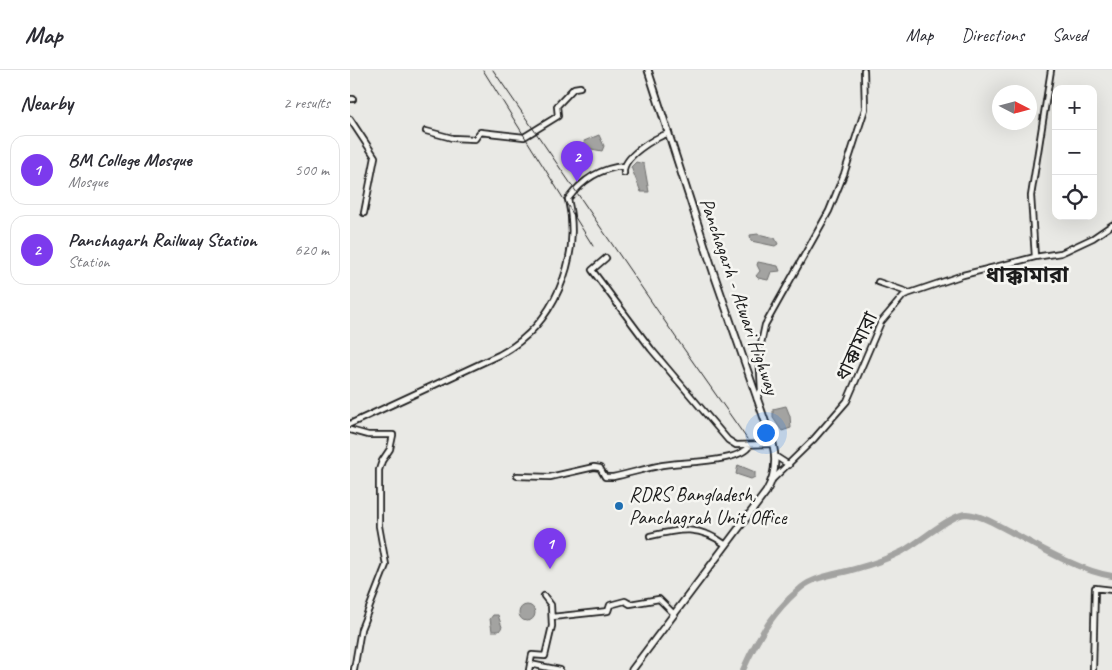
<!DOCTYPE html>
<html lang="en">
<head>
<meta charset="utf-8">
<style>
	body { margin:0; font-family:Caveat,"Noto Sans Bengali",sans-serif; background:#f7f7f7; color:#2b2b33 }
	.controls { position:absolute; right:15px; top:15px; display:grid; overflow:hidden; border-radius:10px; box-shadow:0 5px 20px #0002 }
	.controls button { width:45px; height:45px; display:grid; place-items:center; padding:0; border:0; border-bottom:1px solid #e1e1e2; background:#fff; color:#2b2b33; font:25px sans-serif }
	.compass { position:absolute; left:642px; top:15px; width:45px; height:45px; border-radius:50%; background:#fff; box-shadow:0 5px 20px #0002; rotate:96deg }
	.you { position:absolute; left:415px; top:362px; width:18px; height:18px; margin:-12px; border:4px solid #fff; border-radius:50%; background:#1a73e8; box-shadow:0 0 0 8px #1a73e833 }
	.badge { display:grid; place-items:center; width:32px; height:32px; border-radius:50%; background:#7c3aed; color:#fff; font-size:16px; font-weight:700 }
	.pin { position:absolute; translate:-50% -41px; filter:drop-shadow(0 1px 2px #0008) }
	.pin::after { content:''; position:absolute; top:26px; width:18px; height:15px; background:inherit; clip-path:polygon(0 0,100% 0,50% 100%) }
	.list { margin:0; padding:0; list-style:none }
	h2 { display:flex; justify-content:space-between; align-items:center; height:65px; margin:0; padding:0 20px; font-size:21px }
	h2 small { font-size:16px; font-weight:400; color:#7c7c81 }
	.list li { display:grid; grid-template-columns:32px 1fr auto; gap:15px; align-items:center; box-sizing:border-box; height:70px; margin:0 10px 10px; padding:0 10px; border:1px solid #e1e1e2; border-radius:15px }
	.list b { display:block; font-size:19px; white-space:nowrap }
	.list p { margin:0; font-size:16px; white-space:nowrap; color:#7c7c81 }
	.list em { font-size:16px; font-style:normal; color:#7c7c81 }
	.icon { flex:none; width:28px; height:28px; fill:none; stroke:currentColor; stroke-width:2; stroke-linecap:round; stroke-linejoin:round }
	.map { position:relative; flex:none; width:762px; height:600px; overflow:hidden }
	header { display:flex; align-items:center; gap:30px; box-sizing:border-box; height:70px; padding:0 25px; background:#fff; border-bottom:1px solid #e1e1e2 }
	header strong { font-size:24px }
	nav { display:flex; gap:28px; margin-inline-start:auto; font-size:18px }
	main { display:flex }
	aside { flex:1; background:#fff }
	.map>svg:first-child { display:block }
	.water { fill:#a3a3a1; stroke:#6d6d6c }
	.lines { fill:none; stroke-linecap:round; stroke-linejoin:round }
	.river { stroke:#a3a3a1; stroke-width:6 }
	.minor-casing { stroke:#1c1c1c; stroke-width:8 }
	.major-casing { stroke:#1c1c1c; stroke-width:9 }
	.minor { stroke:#f6f6f2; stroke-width:4.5 }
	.major { stroke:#f6f6f2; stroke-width:5.5 }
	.rail { stroke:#1c1c1c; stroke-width:1 }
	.poi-dot { fill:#1f6fb2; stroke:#f6f6f2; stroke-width:2 }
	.labels { text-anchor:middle; stroke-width:5; stroke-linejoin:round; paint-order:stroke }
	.street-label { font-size:20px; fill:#1c1c1c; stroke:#f6f6f2 }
	.poi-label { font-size:20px; fill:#1c1c1c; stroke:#f6f6f2; text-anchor:start }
	.quarter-label { font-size:22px; font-weight:bold; fill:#1c1c1c; stroke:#f6f6f2 }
</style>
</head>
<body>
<header>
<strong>Map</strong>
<nav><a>Map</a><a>Directions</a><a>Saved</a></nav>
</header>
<main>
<aside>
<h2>Nearby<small>2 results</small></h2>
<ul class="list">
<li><span class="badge">1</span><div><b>BM College Mosque</b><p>Mosque</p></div><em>500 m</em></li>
<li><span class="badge">2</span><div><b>Panchagarh Railway Station</b><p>Station</p></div><em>620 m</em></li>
</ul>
</aside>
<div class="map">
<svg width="762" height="600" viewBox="0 0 762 600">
	<rect width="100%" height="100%" fill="#e9e9e5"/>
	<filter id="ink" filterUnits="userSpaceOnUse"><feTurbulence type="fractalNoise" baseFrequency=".02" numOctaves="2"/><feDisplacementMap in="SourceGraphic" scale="10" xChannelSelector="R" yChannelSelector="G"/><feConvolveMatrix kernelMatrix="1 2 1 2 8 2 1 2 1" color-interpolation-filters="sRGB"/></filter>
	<g filter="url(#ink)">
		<path class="water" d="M249,65L254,76L252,81L236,78L234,71Z
			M286,92L294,94L299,122H291L281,97Z
			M408,164L425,168L428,174L425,176L401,171L400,165Z
			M408,192L428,196L430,201L421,202L418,210L408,208L406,206L410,201L407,195Z
			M436,336L440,346L441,358L432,361L423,348V339Z
			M388,395L405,402V407L401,409L386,404Z
			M169 543a8 8 0 1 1 16 0a8 8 0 1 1-16 0Z
			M143,545H148L152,557L149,561H142L140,549Z"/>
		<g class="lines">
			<path class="river" d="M393,600C406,570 426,538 452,517C466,506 488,504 505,499C520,495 537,489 551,482C567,474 602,444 616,444C632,445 647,455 661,462C689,477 732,502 762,506"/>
			<g class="minor-casing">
				<path id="minor" d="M0,29H3
					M0,49L25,87L14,143
					M76,61L102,68L125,69L130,62L174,67L208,46L207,36L224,18L230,17
					M274,103C272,87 304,68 319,63
					M685,187L681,126L701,0
					M256,188L242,200L301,279L378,370L386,375L423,374
					M528,212L557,222
					M407,329L411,320L409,283L415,255L479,141L494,104L515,39L514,0
					M0,354L149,285C204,256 232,189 218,129C232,110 251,98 274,96
					M0,360L18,365H43L40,379L32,391L29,400V456L36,495L11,559L4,600
					M425,386L439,395
					M167,406L200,407L244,397L250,398L255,407H263C278,404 293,399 308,396C328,391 390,394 400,375
					M423,409L463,370L497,331L531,252L554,225L613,205L685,187L711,183L743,168L762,155
					M300,466C330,459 350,455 376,475
					M202,547L258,541L260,535L275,531L280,534L309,529L324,544
					M180,594L210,600
					M179,600L182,585L195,586L202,556L201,535L194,526
					M743,600L745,518L762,520"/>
			</g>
			<g class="major-casing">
				<path id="major" d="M282,600L416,422C425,407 427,392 423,374L364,204L298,0"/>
			</g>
			<use href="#minor" class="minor"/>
			<use href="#major" class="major"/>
			<path class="rail" d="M133,0L243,176
				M143,0L329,272L397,369"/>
		</g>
	</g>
	<circle class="poi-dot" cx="269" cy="436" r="5"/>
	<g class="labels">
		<g class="street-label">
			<text transform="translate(390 226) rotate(71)" y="7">Panchagarh - Atwari Highway</text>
			<text transform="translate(506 276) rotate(-65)" y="7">ধাক্কামারা</text>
		</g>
		<g class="poi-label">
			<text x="279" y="431">RDRS Bangladesh,<tspan x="279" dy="23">Panchagrah Unit Office</tspan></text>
		</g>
		<g class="quarter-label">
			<text x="677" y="212">ধাক্কামারা</text>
		</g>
	</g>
</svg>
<div class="controls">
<button>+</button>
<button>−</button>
<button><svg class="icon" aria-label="locate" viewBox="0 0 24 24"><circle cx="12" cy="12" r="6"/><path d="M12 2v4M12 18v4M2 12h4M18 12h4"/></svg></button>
</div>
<svg class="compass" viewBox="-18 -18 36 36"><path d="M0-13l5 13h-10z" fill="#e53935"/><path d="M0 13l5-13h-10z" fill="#7c7c81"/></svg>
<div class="you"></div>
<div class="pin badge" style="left:200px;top:499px">1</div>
<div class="pin badge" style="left:227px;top:112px">2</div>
</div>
</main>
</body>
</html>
